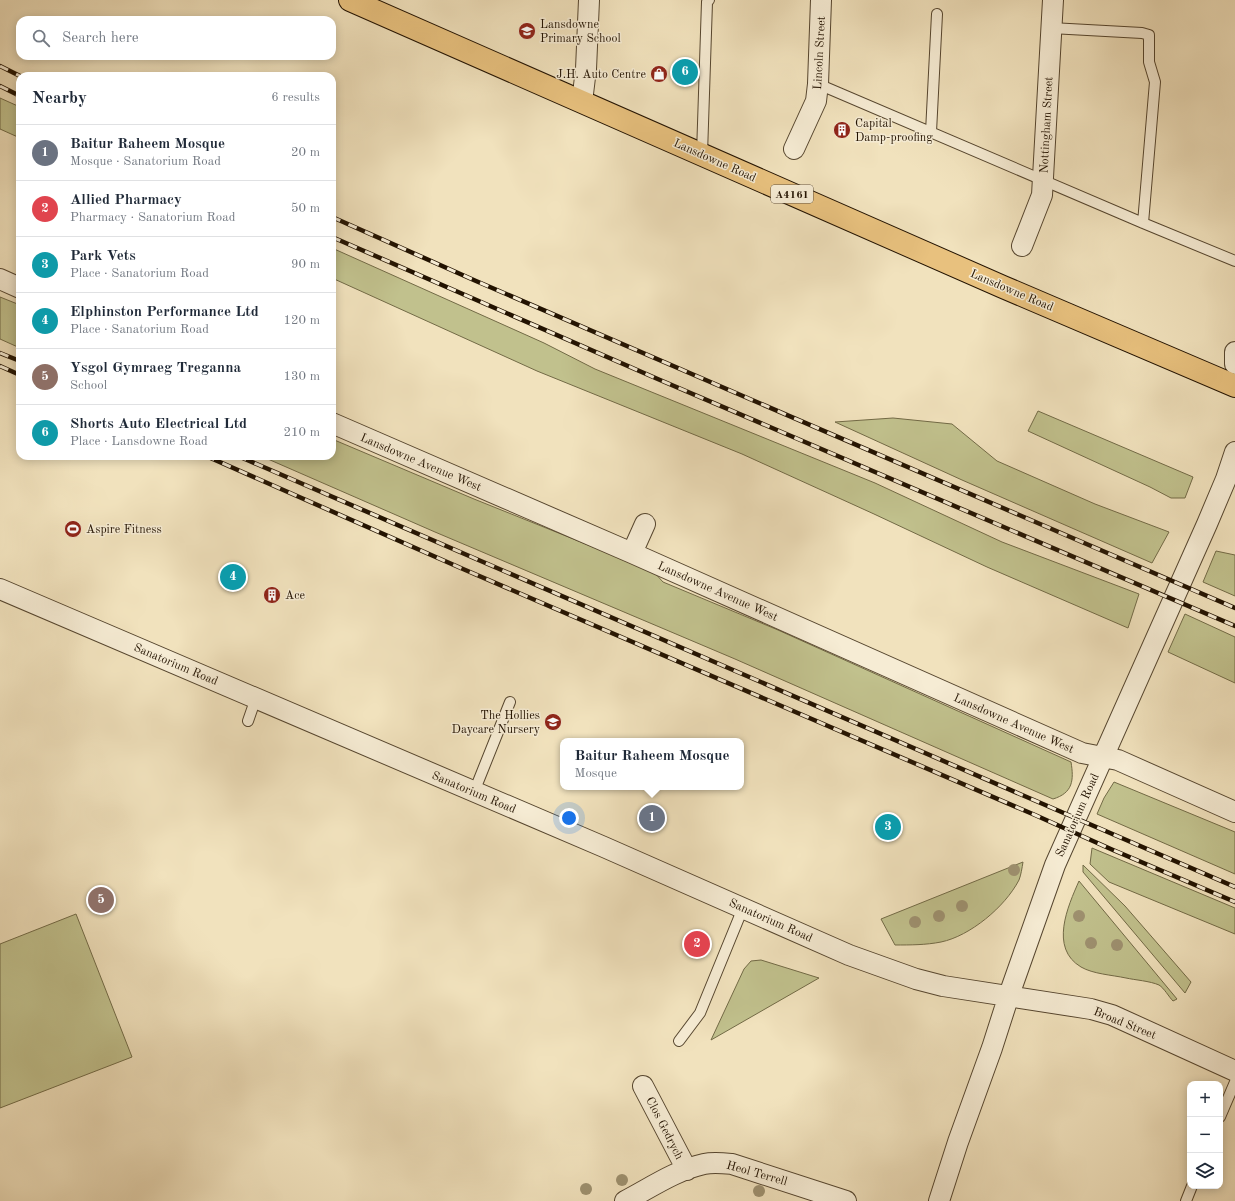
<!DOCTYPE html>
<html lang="en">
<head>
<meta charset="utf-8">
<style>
	body { margin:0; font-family:"Old Standard TT",serif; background:#f6f6f7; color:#1f2937 }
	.controls { position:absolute; right:12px; bottom:12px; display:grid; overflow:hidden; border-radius:8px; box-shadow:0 2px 10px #0003 }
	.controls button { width:36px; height:36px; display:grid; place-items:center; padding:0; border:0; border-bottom:1px solid #e0e1e3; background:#fff; color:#1f2937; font:20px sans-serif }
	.you { position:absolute; left:569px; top:818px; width:14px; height:14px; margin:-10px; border:3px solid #fff; border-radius:50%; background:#1a73e8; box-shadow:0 0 0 6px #1a73e833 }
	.badge { display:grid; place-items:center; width:26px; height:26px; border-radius:50%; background:#8f2418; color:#fff; font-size:13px; font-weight:700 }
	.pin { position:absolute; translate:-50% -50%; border:2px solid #fff; box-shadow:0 1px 4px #0006 }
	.popup { position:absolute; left:560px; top:738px; width:184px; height:52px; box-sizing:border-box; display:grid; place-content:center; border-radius:8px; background:#fff; filter:drop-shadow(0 1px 3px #0005); font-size:13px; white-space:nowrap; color:#747a83 }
	.popup b { font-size:15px; color:#1f2937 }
	.popup::after { content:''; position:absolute; left:50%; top:100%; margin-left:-8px; border:8px solid transparent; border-top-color:#fff }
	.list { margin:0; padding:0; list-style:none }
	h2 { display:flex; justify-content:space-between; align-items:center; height:52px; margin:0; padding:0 16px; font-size:17px }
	h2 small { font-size:13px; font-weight:400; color:#747a83 }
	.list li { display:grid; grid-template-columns:26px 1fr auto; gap:12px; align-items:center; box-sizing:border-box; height:56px; padding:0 16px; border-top:1px solid #e0e1e3 }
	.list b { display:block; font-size:15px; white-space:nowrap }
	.list p { margin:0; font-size:13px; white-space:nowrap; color:#747a83 }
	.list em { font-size:13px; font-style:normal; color:#747a83 }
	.icon { flex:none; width:22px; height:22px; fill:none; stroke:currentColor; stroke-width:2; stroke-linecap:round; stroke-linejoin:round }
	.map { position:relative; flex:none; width:1235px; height:1201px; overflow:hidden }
	.search { position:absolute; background:#fff; box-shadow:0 2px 10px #0003; left:16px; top:16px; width:320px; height:44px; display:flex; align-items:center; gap:10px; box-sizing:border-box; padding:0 14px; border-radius:12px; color:#747a83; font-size:15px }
	.panel { position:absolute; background:#fff; box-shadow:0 2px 10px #0003; left:16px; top:72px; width:320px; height:388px; border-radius:12px }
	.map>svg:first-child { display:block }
	.green { fill:#c1c18d; stroke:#726a46 }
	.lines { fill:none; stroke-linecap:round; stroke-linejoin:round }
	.lane-casing { stroke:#56462f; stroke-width:12 }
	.street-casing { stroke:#56462f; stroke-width:22 }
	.primary-casing { stroke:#221200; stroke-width:24 }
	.lane { stroke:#f6ecd4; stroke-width:10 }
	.street { stroke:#f6ecd4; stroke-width:20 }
	.primary { stroke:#e8c17e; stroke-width:22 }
	.rail-casing { stroke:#221200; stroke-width:4.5 }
	.rail { stroke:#f6ecd4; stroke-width:3; stroke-dasharray:9; stroke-linecap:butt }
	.tree { fill:#9e9170 }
	.labels { text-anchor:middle; stroke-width:3; stroke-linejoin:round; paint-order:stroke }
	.shield { fill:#f6ecd4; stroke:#625340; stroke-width:1 }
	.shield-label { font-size:11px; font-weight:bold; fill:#221200 }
	.poi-label { font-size:12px; fill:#221200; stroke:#f6ecd4; text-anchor:start }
	.street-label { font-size:12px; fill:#221200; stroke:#f6ecd4 }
</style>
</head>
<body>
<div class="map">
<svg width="1235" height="1201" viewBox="0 0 1235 1201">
	<rect width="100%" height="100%" fill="#f1e2bd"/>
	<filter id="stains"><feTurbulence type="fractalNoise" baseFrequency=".005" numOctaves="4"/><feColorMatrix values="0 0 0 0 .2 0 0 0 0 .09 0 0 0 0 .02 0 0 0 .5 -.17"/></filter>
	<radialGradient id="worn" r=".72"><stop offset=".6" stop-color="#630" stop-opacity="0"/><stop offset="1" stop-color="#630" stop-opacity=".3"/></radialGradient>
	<path class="green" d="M0,98L20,107V138L0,129Z
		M332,248L544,343L595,369L875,483L1002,542L1139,594L1128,628L987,567L874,514L742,454L537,371L332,278Z
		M0,297L20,305V348L0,339Z
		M1038,411L1193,477L1185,498H1171L1150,487L1028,431Z
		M893,418L952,424L997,461L1095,504L1169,532L1152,563L962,480L835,422Z
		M332,439L474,499L653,571L663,582L778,630L1071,762C1074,780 1073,793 1053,799L735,659L435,532L261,456H332Z
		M1216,551L1235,555V596L1203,582Z
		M1185,614L1235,637V683L1168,652Z
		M1114,782L1235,832V874L1097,814L1104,798Z
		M1092,848L1235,908V934L1109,882L1090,864Z
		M1023,862C1022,868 1021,875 1019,880C1005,907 970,936 941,942C926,945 910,945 895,945L881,919Z
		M1083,865L1125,906L1191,982L1185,993L1083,872Z
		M1079,881L1177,999L1173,1001C1169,997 1164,988 1159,985C1150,981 1135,980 1126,978C1112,975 1093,974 1081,967C1049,948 1068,906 1079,881Z
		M76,914L132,1057L0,1108V944Z
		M761,960L819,978L711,1040L744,969L751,961Z"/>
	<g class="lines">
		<g class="lane-casing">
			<path id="lane" d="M1051,28L1142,33L1149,35V62L1155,82L1143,223
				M818,84L1143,223L1235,261
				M931,132L937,14
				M702,154L707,2L709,0
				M248,721L256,698
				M474,792L510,702
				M679,1041L700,1013L743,908
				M1220,1117L1235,1082
				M1186,1201L1192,1186"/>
		</g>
		<g class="street-casing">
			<path id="street" d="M582,102L586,69L589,0
				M794,149L816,101L818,84L821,0
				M1022,246L1042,195L1053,0
				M0,279L20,288
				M1235,352V364
				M332,423L632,553L1082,753L1118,760L1235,812
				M632,553L645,524
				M0,589L604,847L849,955L916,979L943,986L1091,1009L1112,1015L1235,1071
				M643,1086L687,1170
				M625,1201C650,1188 676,1170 704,1164C713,1162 722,1163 732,1164L846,1201
				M939,1201L958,1142L992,1048L1009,995L1055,865L1207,524L1226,479L1235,452"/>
		</g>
		<g class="primary-casing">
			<path id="primary" d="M350,0L1003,287L1235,386"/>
		</g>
		<use href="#lane" class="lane"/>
		<use href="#street" class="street"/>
		<use href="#primary" class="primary"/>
		<g class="rail-casing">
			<path id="rail" d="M0,66L20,76
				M0,86L20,96
				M332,217L476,281L1235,608
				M332,237L660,380L1235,626
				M0,353L20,361
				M0,366L20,375
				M206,456L463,569L1035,815L1113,850L1235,902
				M238,456L1235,887"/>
		</g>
		<use href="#rail" class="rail"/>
	</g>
	<g class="tree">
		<circle cx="1014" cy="870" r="6"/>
		<circle cx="962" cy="906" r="6"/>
		<circle cx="939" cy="916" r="6"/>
		<circle cx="1079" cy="916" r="6"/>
		<circle cx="915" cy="922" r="6"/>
		<circle cx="1091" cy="943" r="6"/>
		<circle cx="1117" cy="945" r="6"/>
		<circle cx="622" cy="1180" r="6"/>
		<circle cx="586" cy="1189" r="6"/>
		<circle cx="759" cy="1191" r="6"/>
	</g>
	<defs>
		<g id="school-disc" transform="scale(0.9)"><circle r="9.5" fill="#8f2418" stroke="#f6ecd4"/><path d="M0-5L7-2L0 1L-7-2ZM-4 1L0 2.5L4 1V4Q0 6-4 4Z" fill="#fff"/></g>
		<g id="shop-disc" transform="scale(0.9)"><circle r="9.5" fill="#8f2418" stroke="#f6ecd4"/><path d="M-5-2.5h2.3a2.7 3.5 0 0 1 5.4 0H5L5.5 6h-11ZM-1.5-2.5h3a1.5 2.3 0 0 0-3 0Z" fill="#fff"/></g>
		<g id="building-disc" transform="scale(0.9)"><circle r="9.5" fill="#8f2418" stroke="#f6ecd4"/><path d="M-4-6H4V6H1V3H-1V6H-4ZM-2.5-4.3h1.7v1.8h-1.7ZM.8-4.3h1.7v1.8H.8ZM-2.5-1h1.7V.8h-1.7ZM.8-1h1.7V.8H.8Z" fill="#fff"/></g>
		<g id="stadium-disc" transform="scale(0.9)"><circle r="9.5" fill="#8f2418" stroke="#f6ecd4"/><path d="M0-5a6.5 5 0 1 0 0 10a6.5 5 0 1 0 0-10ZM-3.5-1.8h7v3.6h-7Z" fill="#fff"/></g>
	</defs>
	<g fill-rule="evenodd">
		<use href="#school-disc" x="527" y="31"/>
		<use href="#shop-disc" x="659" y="74"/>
		<use href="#building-disc" x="842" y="130"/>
		<use href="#stadium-disc" x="73" y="529"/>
		<use href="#building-disc" x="272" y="595"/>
		<use href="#school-disc" x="553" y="722"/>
	</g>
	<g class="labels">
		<rect class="shield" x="771" y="185" width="42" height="18" rx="3"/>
		<g class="shield-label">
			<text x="792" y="198">A4161</text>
		</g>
		<g class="poi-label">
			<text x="540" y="28">Lansdowne<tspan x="540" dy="14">Primary School</tspan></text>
			<text x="646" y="78" text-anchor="end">J.H. Auto Centre</text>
			<text x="855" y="127">Capital<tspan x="855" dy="14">Damp-proofing</tspan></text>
			<text x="86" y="533">Aspire Fitness</text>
			<text x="285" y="599">Ace</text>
			<text x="540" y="719" text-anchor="end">The Hollies<tspan x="540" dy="14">Daycare Nursery</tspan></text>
		</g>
		<g class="street-label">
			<text transform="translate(819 53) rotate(-87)" y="4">Lincoln Street</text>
			<text transform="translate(1046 125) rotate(-87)" y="4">Nottingham Street</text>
			<text transform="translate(715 160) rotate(24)" y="4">Lansdowne Road</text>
			<text transform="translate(1012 290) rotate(23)" y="4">Lansdowne Road</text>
			<text transform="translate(421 462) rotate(23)" y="4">Lansdowne Avenue West</text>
			<text transform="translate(718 591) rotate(24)" y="4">Lansdowne Avenue West</text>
			<text transform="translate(176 664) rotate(23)" y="4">Sanatorium Road</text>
			<text transform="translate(1014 723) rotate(24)" y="4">Lansdowne Avenue West</text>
			<text transform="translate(474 792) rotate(23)" y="4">Sanatorium Road</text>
			<text transform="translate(1077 815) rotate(-66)" y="4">Sanatorium Road</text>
			<text transform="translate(771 920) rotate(24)" y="4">Sanatorium Road</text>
			<text transform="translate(1125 1023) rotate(22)" y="4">Broad Street</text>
			<text transform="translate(665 1128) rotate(63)" y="4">Clos Gedrych</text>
			<text transform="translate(757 1173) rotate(16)" y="4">Heol Terrell</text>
		</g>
	</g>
	<rect width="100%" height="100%" filter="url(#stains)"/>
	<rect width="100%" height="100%" fill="url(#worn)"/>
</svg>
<div class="controls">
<button>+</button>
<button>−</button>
<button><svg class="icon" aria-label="layers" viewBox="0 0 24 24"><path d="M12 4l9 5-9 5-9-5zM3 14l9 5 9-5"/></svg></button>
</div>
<div class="you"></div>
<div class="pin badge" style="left:652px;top:818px;background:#6b7280">1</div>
<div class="popup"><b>Baitur Raheem Mosque</b>Mosque</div>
<div class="pin badge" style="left:697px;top:944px;background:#e0444e">2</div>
<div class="pin badge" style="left:888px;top:827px;background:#0f9aa8">3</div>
<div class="pin badge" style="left:233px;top:577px;background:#0f9aa8">4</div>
<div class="pin badge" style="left:101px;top:900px;background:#8d6e63">5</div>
<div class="pin badge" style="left:685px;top:72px;background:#0f9aa8">6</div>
<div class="search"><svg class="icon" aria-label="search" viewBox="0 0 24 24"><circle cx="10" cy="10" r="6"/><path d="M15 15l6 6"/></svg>Search here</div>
<section class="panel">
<h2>Nearby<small>6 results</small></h2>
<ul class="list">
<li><span class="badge" style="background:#6b7280">1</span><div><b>Baitur Raheem Mosque</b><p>Mosque · Sanatorium Road</p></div><em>20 m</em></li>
<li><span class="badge" style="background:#e0444e">2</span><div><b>Allied Pharmacy</b><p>Pharmacy · Sanatorium Road</p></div><em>50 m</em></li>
<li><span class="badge" style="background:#0f9aa8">3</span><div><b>Park Vets</b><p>Place · Sanatorium Road</p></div><em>90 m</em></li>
<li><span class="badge" style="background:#0f9aa8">4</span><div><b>Elphinston Performance Ltd</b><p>Place · Sanatorium Road</p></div><em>120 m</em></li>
<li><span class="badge" style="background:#8d6e63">5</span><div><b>Ysgol Gymraeg Treganna</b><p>School</p></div><em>130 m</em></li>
<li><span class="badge" style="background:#0f9aa8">6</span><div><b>Shorts Auto Electrical Ltd</b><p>Place · Lansdowne Road</p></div><em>210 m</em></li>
</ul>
</section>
</div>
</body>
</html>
